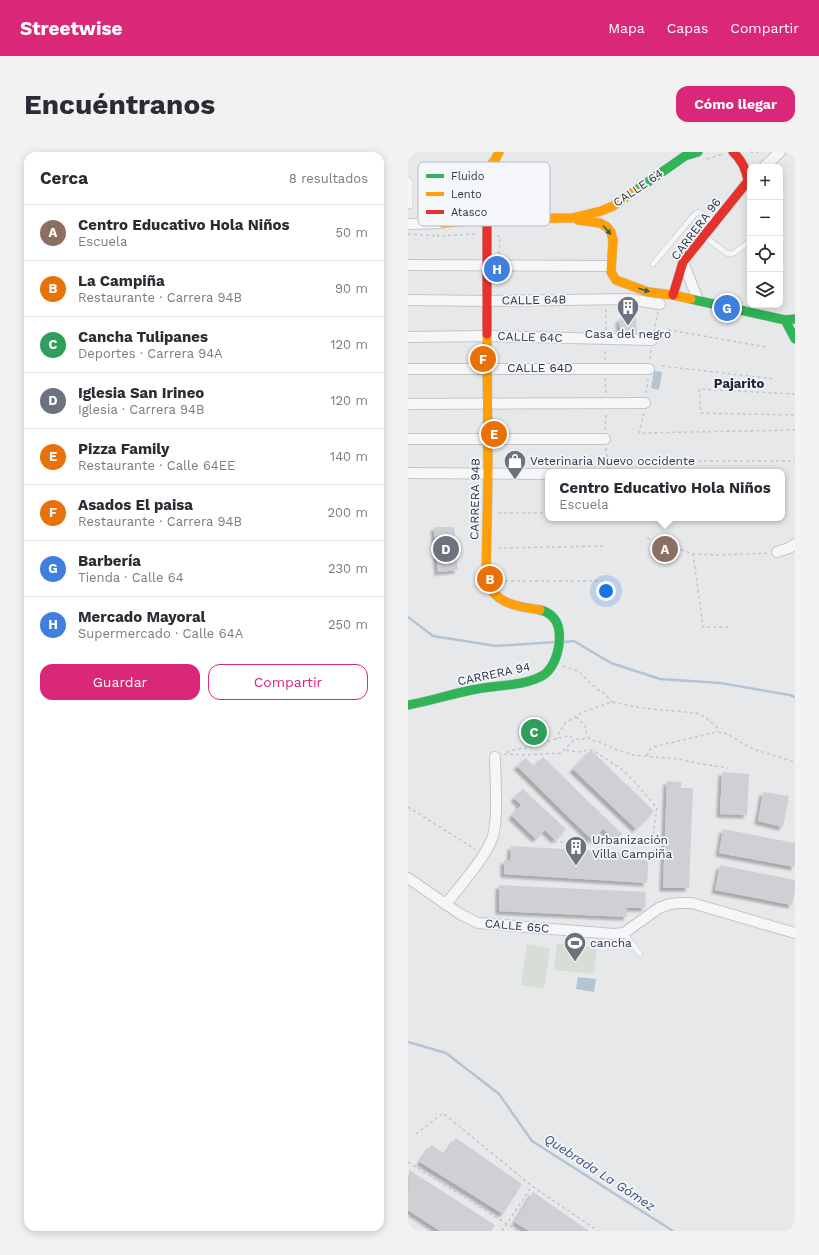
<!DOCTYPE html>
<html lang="es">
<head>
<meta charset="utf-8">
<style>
	body { margin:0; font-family:"Work Sans",sans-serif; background:#f2f2f3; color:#2b2b33 }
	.controls { position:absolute; right:12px; top:12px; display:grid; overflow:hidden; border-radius:8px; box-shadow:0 2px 10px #0003 }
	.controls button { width:36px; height:36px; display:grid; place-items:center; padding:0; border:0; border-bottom:1px solid #e1e1e2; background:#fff; color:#2b2b33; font:20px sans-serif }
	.you { position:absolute; left:198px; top:439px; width:14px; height:14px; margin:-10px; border:3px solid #fff; border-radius:50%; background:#1a73e8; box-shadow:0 0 0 6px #1a73e833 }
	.badge { display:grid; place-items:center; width:26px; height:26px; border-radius:50%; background:#db2777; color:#fff; font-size:13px; font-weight:700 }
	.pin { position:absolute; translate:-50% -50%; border:2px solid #fff; box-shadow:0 1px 4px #0006 }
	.popup { position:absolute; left:137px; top:317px; width:240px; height:52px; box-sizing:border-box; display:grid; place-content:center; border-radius:8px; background:#fff; filter:drop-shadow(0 1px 3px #0005); font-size:13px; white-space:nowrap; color:#7c7c81 }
	.popup b { font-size:15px; color:#2b2b33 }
	.popup::after { content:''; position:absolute; left:50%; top:100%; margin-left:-8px; border:8px solid transparent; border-top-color:#fff }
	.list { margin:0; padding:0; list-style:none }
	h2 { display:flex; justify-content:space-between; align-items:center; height:52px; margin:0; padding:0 16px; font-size:17px }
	h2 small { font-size:13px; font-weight:400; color:#7c7c81 }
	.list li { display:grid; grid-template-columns:26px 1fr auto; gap:12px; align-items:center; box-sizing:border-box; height:56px; padding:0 16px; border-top:1px solid #e1e1e2 }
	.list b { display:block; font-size:15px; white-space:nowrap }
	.list p { margin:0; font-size:13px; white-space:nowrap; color:#7c7c81 }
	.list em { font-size:13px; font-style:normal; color:#7c7c81 }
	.actions { display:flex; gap:8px; padding:12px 16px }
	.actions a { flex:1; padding:9px 0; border:1px solid #db2777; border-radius:12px; text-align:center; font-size:14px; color:#db2777 }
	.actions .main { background:#db2777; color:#fff }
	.icon { flex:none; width:22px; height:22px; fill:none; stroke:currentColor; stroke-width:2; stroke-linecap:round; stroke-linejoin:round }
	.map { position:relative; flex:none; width:387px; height:1079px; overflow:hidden; border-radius:12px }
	header { display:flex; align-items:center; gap:24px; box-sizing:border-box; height:56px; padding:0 20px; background:#db2777; color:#fff }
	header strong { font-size:19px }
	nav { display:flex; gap:22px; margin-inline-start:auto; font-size:14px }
	.intro { display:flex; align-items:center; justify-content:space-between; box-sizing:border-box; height:96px; padding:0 24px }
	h1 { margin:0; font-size:28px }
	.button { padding:10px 18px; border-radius:12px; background:#db2777; color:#fff; font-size:14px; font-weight:700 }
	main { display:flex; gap:24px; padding:0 24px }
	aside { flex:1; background:#fff; border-radius:12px; box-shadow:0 2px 10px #0003 }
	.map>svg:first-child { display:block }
	.green { fill:#d6ded6 }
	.water { fill:#b4c4d5 }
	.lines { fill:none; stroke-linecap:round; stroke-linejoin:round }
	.stream { stroke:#b4c4d5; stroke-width:2.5 }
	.building { fill:#ced0d3; filter:url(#shadow) }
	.lane-casing { stroke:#c4c6c8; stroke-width:6 }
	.street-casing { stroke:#c4c6c8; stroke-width:12 }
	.fast-casing { stroke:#c4c6c8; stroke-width:10 }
	.slow-casing { stroke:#c4c6c8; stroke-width:10 }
	.jam-casing { stroke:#c4c6c8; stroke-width:10 }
	.path { stroke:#c5c6ca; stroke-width:1.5; stroke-dasharray:3 3; stroke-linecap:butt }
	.lane { stroke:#f5f6f7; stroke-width:5 }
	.street { stroke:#f5f6f7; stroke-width:10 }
	.fast { stroke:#30b455; stroke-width:9 }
	.slow { stroke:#ff9f0a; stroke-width:9 }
	.jam { stroke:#e5322d; stroke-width:9 }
	.oneway { fill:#2d614b }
	.labels { text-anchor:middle; stroke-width:3.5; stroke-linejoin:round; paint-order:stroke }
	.street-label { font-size:12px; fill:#2b3445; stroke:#f4f6f9 }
	.poi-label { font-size:12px; fill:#2b3445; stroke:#f4f6f9; text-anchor:start }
	.neighbourhood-label { font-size:13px; font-weight:bold; fill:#1d2536; stroke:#f4f6f9 }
	.water-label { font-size:13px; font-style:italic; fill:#34527a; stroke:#f4f6f9 }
	.key { fill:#f4f6f9; stroke:#b8bcc3; stroke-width:1 }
	.key-label { font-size:11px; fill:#2b3445 }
</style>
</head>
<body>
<header>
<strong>Streetwise</strong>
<nav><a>Mapa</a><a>Capas</a><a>Compartir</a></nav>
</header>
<div class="intro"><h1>Encuéntranos</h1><a class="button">Cómo llegar</a></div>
<main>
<aside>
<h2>Cerca<small>8 resultados</small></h2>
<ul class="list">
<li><span class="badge" style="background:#8d6e63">A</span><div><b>Centro Educativo Hola Niños</b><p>Escuela</p></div><em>50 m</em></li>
<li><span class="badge" style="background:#e8710a">B</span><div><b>La Campiña</b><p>Restaurante · Carrera 94B</p></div><em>90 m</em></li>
<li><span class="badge" style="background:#2e9e5b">C</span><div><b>Cancha Tulipanes</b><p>Deportes · Carrera 94A</p></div><em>120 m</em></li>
<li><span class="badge" style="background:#6b7280">D</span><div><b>Iglesia San Irineo</b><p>Iglesia · Carrera 94B</p></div><em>120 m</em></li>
<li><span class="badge" style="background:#e8710a">E</span><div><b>Pizza Family</b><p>Restaurante · Calle 64EE</p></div><em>140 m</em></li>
<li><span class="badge" style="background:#e8710a">F</span><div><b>Asados El paisa</b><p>Restaurante · Carrera 94B</p></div><em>200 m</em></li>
<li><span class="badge" style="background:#3f7fe0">G</span><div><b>Barbería</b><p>Tienda · Calle 64</p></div><em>230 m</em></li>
<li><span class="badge" style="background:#3f7fe0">H</span><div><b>Mercado Mayoral</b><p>Supermercado · Calle 64A</p></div><em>250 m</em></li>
</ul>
<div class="actions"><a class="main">Guardar</a><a>Compartir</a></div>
</aside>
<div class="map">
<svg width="387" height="1079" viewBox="0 0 387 1079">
	<defs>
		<filter id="shadow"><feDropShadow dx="-3.5" dy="3.5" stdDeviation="1" flood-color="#0004"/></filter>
	</defs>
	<rect width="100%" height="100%" fill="#e6e8ea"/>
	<path class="green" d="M138,568L142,582L114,591L110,577Z
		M149,791L189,796L186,822L146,818Z
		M119,792L142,796L136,837L113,833Z"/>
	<path class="water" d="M246,219L254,220L251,238L243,236Z
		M170,825L188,827L186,840L168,837Z"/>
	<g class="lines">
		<path class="stream" d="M0,465L25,484L88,494L147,490
			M156,490L166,489L203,511L252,527L312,531L382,543L387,545
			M0,890L38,901L91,942L124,989L265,1079"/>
	</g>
	<path class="building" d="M228,165L229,184L213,185L211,167Z
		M26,375H46L50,418L30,420Z
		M183,598L246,659L228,677L165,617Z
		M135,605L214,682L207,689L195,677L184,688L109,614L118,606L126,614Z
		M314,620L341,622L339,663L312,662Z
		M259,629L273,630V636H285L281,736H255Z
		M115,637L158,677L147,688L137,678L128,687L104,664L113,653L106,646Z
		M355,640L381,644L375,675L350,669Z
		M315,677L387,691V715L311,701Z
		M103,694L241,702L239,731L96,722V708L102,709Z
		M312,713L387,728V739L384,753L307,738Z
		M91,733L238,740L237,756H219V765L91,759Z
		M48,986L114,1032L95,1062L12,1010L23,993L37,1002Z
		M1,1018L87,1073L83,1079H32L0,1058Z
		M125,1040L181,1079H121L107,1070Z"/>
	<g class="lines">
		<g class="lane-casing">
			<path id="lane" d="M0,28L2,30V54
				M297,85L320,102L326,101L342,89
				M245,112L287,62L291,60L306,70
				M216,781L232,802"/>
		</g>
		<g class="street-casing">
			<path id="street" d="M356,15L372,0
				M0,72L34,71
				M275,110L290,148
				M0,113L198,114
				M0,148L79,149L221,147L252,152
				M0,185L79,184L244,188
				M0,217H241
				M0,252L237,251
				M0,287H197
				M0,321L140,322
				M369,400L381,396L387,392
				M0,726L52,762L70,771L206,782L216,781L251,756L262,752L272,751H284L387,781
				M38,752C52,734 76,707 84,687C91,669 87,626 87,605"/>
		</g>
		<g class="fast-casing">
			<path id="fast" d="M227,39L277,4L290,0
				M283,147L377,168L387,167
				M377,168L387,187
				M0,553C23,549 46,541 69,537C89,533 120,534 137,522C148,513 153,493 151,479C150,468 142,460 132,458"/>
		</g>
		<g class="slow-casing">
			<path id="slow" d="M91,0L87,8L76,22L41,51L37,59L34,71L79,67L164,66L193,59L205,54L227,39
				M170,68L192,71L199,75L203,80L205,88L203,120L208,128L240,140L265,143L283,147
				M79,182L80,321L78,427C87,453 109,454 132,458"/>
		</g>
		<g class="jam-casing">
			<path id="jam" d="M79,67V182
				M265,143L275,110L340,29C338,17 334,8 325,0"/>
		</g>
		<path class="path" d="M342,0H352
			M299,7L315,2
			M0,82L30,84
			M30,82V84L68,82
			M89,84H92L91,105
			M198,178V156
			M260,178L359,195
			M246,180L250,160
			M242,207L243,197
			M197,208V196
			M254,214L367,227
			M197,226L198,242
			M238,241L240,227
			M387,242L291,237L293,261L387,263
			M236,261L231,281L387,278
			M197,278L198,260
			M198,296L200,320
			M230,309H387
			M90,361H140
			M239,386L285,402L309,403L361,401
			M90,396L196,394
			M285,402L295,475H323
			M91,429H197
			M155,514L170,519L189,537L196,541L204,550
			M168,565L177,573L179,584
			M147,588L157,571L175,560L204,550L234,556L288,561L297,565L310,576L309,580
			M158,598L171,600L182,598L186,599L212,616L226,629L249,656L244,689
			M99,601C104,597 111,597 117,596C132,594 148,584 163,584L164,589
			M96,602L116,603L153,601L167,587H176L179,585L186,589L192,590L209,598L225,603L271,607L294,612L320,616
			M239,604L243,596L249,594L309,580L320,582L337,593L348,598L387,610
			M0,655L67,697
			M146,690L221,691L235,689H244L255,697
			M8,982L35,961L124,1034L190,1079
			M0,1010L110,1079
			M0,1063L25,1079
			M94,1079L124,1034"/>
		<use href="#lane" class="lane"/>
		<use href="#street" class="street"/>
		<use href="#fast" class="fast"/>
		<use href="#slow" class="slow"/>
		<use href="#jam" class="jam"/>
	</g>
	<defs><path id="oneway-solid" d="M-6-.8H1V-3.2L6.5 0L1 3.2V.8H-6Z"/></defs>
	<g class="oneway">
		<use href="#oneway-solid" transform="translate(199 78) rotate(50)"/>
		<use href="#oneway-solid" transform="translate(236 138) rotate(18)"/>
	</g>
	<defs>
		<g id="building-pin" transform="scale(1.15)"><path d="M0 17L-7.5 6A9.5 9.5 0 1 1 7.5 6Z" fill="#6c737f" stroke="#f4f6f9"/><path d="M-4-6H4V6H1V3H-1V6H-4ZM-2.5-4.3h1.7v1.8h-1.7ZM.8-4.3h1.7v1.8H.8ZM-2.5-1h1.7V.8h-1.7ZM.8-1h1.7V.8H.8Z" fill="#fff"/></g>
		<g id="shop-pin" transform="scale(1.15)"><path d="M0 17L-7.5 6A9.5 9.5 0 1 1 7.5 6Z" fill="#6c737f" stroke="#f4f6f9"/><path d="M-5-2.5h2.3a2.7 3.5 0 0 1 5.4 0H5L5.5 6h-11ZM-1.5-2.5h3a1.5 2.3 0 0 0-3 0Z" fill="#fff"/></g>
		<g id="stadium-pin" transform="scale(1.15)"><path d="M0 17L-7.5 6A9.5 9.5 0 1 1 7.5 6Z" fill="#6c737f" stroke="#f4f6f9"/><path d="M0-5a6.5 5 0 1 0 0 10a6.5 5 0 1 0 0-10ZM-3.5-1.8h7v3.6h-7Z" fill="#fff"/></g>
	</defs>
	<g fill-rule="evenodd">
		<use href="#building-pin" x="220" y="155"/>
		<use href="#shop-pin" x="107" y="309"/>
		<use href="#building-pin" x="168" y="695"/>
		<use href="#stadium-pin" x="167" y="791"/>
	</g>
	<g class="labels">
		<g class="street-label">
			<text transform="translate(230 36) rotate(-34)" y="4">CALLE 64</text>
			<text transform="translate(288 77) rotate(-53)" y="4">CARRERA 96</text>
			<text transform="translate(126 148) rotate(-1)" y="4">CALLE 64B</text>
			<text transform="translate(122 185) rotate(2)" y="4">CALLE 64C</text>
			<text x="132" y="220">CALLE 64D</text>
			<text transform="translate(67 347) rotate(-89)" y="4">CARRERA 94B</text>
			<text transform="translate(86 522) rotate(-12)" y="4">CARRERA 94</text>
			<text transform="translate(109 774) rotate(5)" y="4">CALLE 65C</text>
		</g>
		<g class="poi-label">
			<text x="220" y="186" text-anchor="middle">Casa del negro</text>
			<text x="122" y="313">Veterinaria Nuevo occidente</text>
			<text x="184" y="692">Urbanización<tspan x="184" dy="14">Villa Campiña</tspan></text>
			<text x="182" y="795">cancha</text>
		</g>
		<g class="neighbourhood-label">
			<text x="331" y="236">Pajarito</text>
		</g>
		<g class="water-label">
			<text transform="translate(192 1020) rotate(33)" y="5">Quebrada La Gómez</text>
		</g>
	</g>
	<rect x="10" y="10" width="132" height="64" rx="6" class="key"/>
	<rect x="18" y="22" width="18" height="4" fill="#30b455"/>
	<rect x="18" y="40" width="18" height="4" fill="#ff9f0a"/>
	<rect x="18" y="58" width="18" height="4" fill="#e5322d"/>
	<g class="key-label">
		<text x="43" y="28">Fluido</text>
		<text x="43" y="46">Lento</text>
		<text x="43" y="64">Atasco</text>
	</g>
</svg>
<div class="controls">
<button>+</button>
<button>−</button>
<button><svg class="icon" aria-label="locate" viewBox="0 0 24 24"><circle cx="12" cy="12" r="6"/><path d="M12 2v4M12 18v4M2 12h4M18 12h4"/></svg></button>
<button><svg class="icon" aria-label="layers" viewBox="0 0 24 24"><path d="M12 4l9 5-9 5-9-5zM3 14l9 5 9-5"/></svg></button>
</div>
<div class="you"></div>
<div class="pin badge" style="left:257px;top:397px;background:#8d6e63">A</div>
<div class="popup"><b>Centro Educativo Hola Niños</b>Escuela</div>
<div class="pin badge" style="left:82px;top:427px;background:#e8710a">B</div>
<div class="pin badge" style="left:126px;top:580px;background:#2e9e5b">C</div>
<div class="pin badge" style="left:38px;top:397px;background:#6b7280">D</div>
<div class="pin badge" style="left:86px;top:282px;background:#e8710a">E</div>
<div class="pin badge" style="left:75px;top:207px;background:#e8710a">F</div>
<div class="pin badge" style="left:319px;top:156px;background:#3f7fe0">G</div>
<div class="pin badge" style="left:89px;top:117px;background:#3f7fe0">H</div>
</div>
</main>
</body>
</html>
